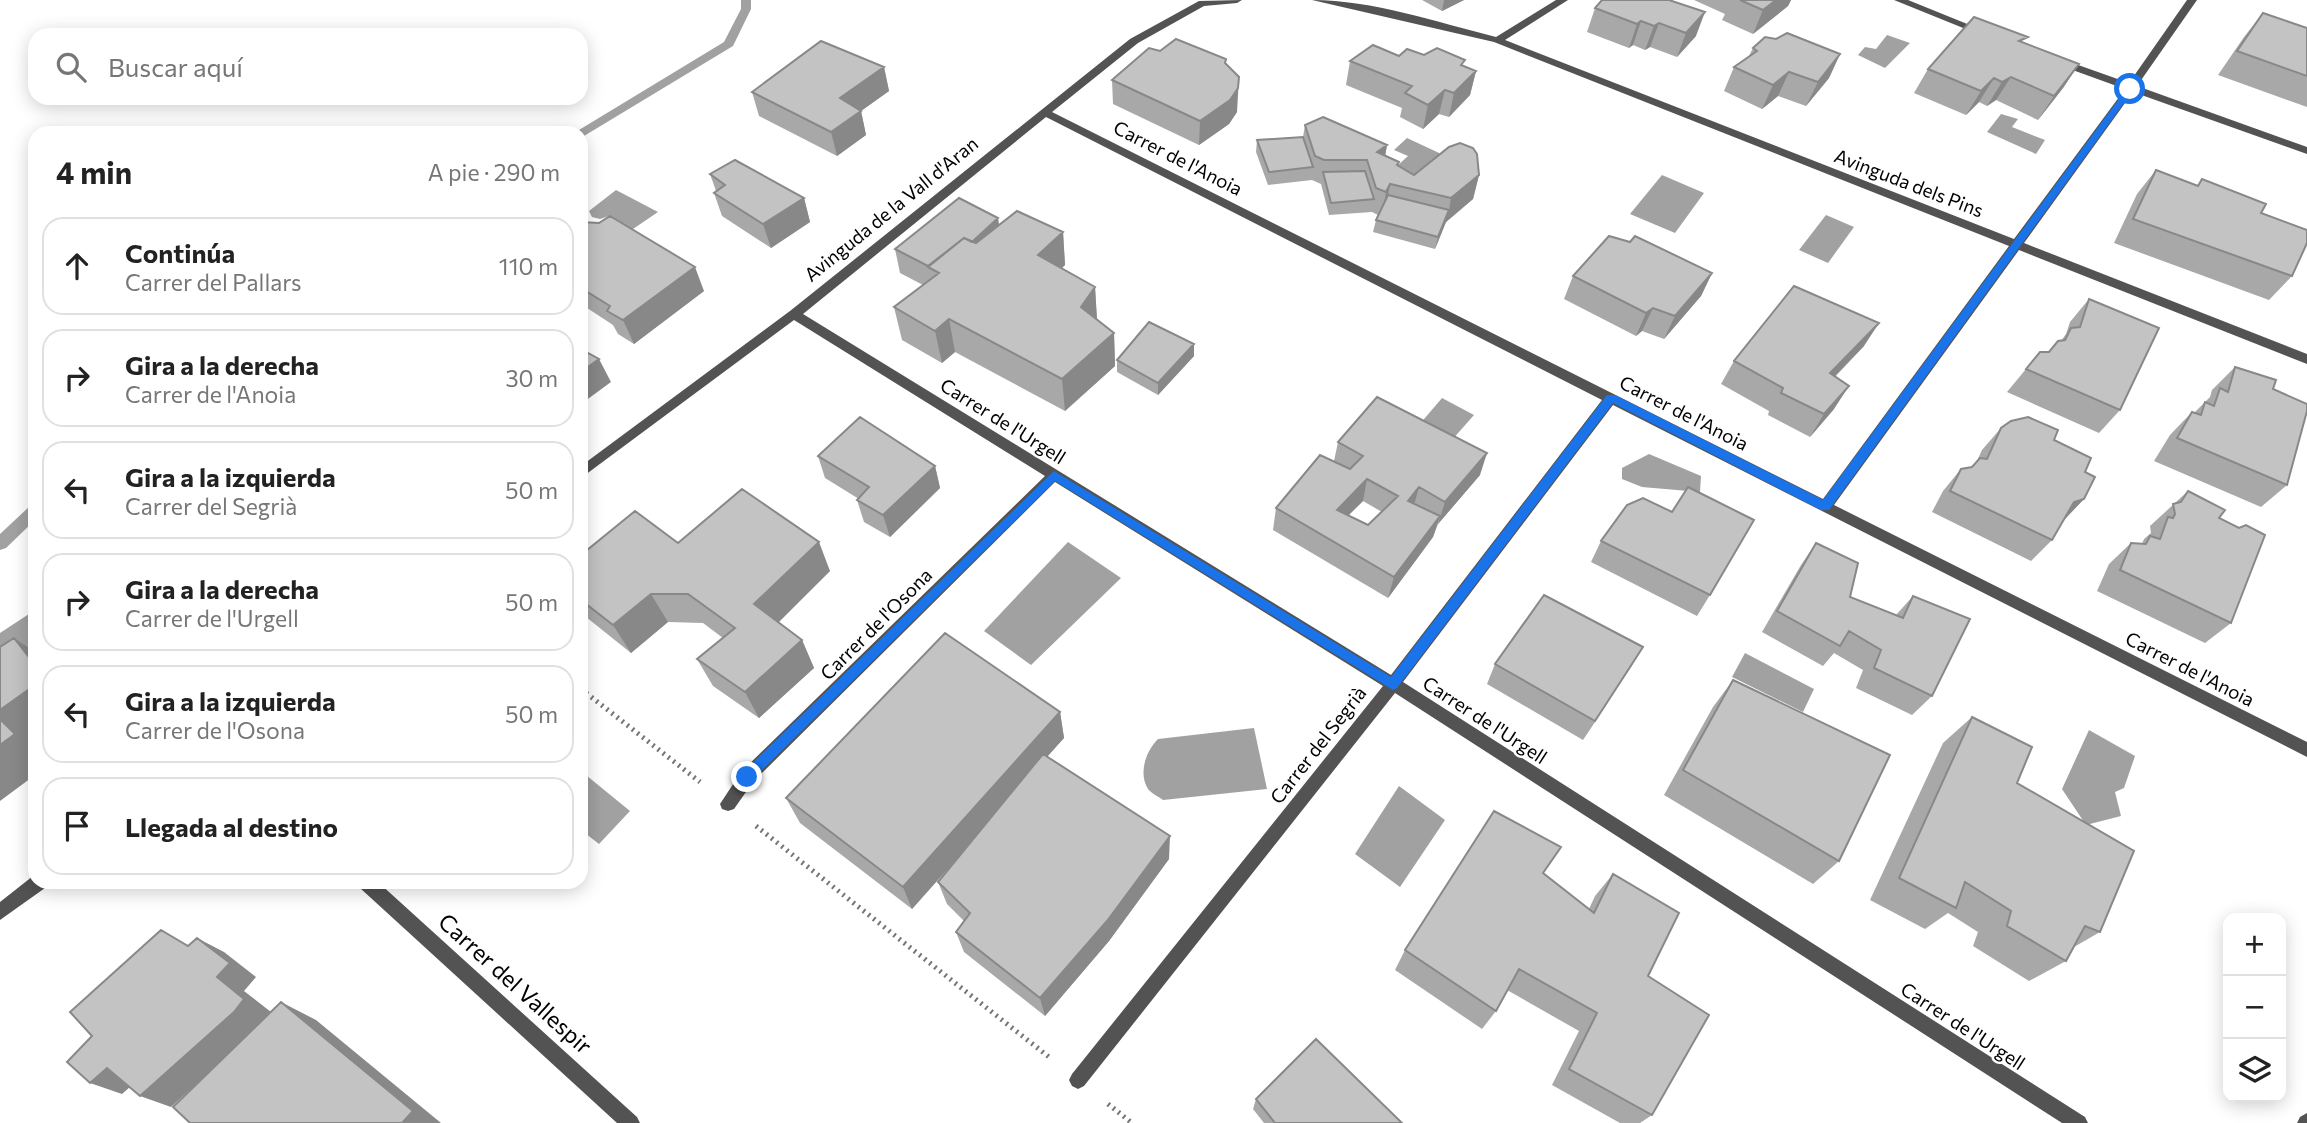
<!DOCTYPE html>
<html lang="es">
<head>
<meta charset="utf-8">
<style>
	body { margin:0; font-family:Commissioner,sans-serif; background:#f2f2f2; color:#222 }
	.controls { position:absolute; right:21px; bottom:21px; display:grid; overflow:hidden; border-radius:14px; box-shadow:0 4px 18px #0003 }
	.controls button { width:63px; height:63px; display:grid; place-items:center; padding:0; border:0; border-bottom:2px solid #e0e0e0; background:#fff; color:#222; font:35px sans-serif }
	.stop { position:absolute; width:21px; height:21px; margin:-16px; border:5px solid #1a73e8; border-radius:50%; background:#fff }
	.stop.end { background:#1a73e8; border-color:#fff; box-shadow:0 2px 7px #0008 }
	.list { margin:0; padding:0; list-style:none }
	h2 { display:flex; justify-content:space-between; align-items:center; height:91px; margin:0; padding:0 28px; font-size:30px }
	h2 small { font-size:23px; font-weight:400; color:#767676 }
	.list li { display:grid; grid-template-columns:46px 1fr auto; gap:21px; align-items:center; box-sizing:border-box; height:98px; margin:0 14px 14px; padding:0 14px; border:2px solid #e0e0e0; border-radius:21px }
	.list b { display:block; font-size:26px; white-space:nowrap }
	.list p { margin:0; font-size:23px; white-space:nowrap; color:#767676 }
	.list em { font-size:23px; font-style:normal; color:#767676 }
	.icon { flex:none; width:38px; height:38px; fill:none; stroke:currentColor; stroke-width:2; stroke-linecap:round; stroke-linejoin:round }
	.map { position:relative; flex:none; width:2307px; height:1123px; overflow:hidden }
	.search { position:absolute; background:#fff; box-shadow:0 4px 18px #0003; left:28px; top:28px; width:560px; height:77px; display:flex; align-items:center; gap:18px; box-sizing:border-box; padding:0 24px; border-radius:21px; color:#767676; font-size:26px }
	.panel { position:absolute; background:#fff; box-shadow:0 4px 18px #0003; left:28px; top:126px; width:560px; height:763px; border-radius:21px }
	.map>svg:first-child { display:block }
	.water { fill:#a1a1a1 }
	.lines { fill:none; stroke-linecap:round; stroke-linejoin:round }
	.stream { fill:#a1a1a1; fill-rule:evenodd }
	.path { stroke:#757575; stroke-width:5; stroke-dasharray:2 4.5; stroke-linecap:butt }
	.minor { fill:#535353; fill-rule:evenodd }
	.wall { fill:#a8a8a8; fill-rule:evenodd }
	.shaded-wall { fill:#888 }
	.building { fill:#c3c3c3; stroke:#888; stroke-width:2; fill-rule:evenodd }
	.route { fill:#1a73e8 }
	.labels { text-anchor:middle; stroke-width:5; stroke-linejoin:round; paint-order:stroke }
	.street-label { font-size:19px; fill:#000; stroke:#fff }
	.near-street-label { font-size:23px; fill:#000; stroke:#fff }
</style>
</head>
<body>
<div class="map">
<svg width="2307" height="1123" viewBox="0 0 2307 1123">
	<rect width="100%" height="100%" fill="#fff"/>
	<path class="water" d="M1887,35L1910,43L1885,68L1858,55L1865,47L1876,49Z
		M2001,114L2018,119L2012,127L2045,140L2036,154L1987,132Z
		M1407,138L1452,159L1415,191L1384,178L1408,156L1394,150Z
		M1662,175L1704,193L1675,233L1630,214Z
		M616,190L658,212L633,229L609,216L600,219L592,217L589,211Z
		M1826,215L1854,227L1828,263L1799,250Z
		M1442,398L1474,415L1444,449L1413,432Z
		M1649,454L1701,476L1700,492L1642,487L1622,479V468Z
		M1068,542L1121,578L1031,665L984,631Z
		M35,610V645L11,660L0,657V633Z
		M1745,653L1814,689L1803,712L1732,677Z
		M1254,728L1267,789L1163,800C1159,797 1151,793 1148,789C1138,773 1146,751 1158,739Z
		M2089,730L2135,756L2124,788L2115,792L2121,816L2086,825L2062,789Z
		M581,771L630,811L599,844L581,830Z
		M1399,786L1445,820L1400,887L1355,854Z"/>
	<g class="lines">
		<path class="stream" d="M741,0H751V9L733,46L584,136L574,133L724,42L741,9Z
			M35,504V520L6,548L0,550V534L30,506Z"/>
		<path class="path" d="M581,689L700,782
			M756,826L1049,1057
			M1108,1104L1132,1123"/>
		<path class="minor" d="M1242,0L1237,3L1204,6L1138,43L1052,112L1823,499L2009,246L1494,42L1312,0C1373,0 1436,22 1496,37L1556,0H1568L1505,40L2014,239L2125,89L2056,64V60H2064L2129,83L2187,0H2197L2137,86L2307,147V154L2133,92L2024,243L2307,354V364L2019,250L1834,505L2307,742V757L1613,405L1403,682L2085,1117L2088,1123H2062L1395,693L1084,1086L1078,1089L1072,1086L1069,1080L1072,1074L1383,686L1055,482L753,782L734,809L728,811L722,809L720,804L741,772L1045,476L794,320L581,478V466L790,311L1130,39L1199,1ZM1046,117L1602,400L1391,675L803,314Z
			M1894,0H1908L1987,32L1978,34Z
			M33,876H35V882H47L45,888L0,920V902Z
			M358,882H378L637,1117L640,1123H617L360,888Z
			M2307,1113V1123H2297L2300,1117Z"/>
	</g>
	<path class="wall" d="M1422,0H1464L1442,11Z
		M1602,0L1696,36L1677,57L1650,47L1645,50L1633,45L1629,48L1587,32L1595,8Z
		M1694,0H1791L1788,6L1753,34L1722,20L1725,14Z
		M2263,13L2307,28V107L2218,75L2244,37Z
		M2024,43L2079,64L2063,88L2038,120L1996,100L1987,106L1979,102L1966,115L1914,93L1928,69Z
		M1753,48L1840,54L1829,78L1806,106L1778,96L1762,109L1724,91L1734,67L1749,56Z
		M1160,51L1226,59V64L1237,112L1229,124L1199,145L1113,104L1112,80Z
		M1424,55L1464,66L1476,71L1470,95L1449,117L1439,114L1423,129L1400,117L1402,108L1346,85L1350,61Z
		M884,67L889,91L861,111L866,135L837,156L759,116L752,92Z
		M1305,125L1387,145L1385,155L1399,162V166L1414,175H1479L1473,199L1446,222L1435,249L1373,232L1376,220L1378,215L1372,212L1329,215L1321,184L1312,180L1268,185L1256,152L1257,140L1303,137Z
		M2156,170L2261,213L2292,276L2269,300L2114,243L2137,194Z
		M710,174L804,198L810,222L771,248L722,216L714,193L716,191Z
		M998,218L999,225L1063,232L1065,265L1062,268L1095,287L1097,320L1114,333L1115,366L1065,411L955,352L942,363L902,340L894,307L923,285L900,273L895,249Z
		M581,222L704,291L634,344L618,334L613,325L581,304Z
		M1712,273L1701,296L1664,339L1642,331L1636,336L1564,299L1573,276Z
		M2089,299L2120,410L2099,433L2007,392L2040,352H2049L2061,341L2066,334L2070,322Z
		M1194,344V356L1158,395L1117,372V360Z
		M1864,346L1835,377L1834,409L1810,437L1768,415L1769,411L1721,384L1734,361Z
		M2235,367L2273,389L2287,485L2261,507L2154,461L2170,435L2192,412L2194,413L2210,397L2212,390Z
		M2001,428L2054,440L2085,472L2084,499L2063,521L2052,540L2031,561L1932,512L1943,491L1961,469L1972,467L1977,461L1982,450Z
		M1338,442L1480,475L1438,524L1433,537L1388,598L1273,530L1276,508L1334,461ZM1363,501L1382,512L1368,525L1348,515Z
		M818,456L935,466L940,488L890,537L864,522L857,500L859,499L825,478Z
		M2188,491L2219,518L2231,623L2205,643L2097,591L2109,564L2131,543L2142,544L2144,539L2151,533L2150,526Z
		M1601,541L1710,595L1697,616L1591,562Z
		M678,543L830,571L778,622L802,640L814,668L759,718L713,686L697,659L723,638L703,623L668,622L631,653L581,613V555Z
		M1816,543L1850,597L1896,615L1913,596L1932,696L1912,715L1856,688L1863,670L1834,653L1823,666L1762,632L1801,565Z
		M1643,647L1583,740L1487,684L1495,664Z
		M1733,680L1839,861L1813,884L1664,795L1713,707Z
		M1060,712L1064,738L1047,756L1169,859L1109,941L1045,1016L964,952L956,932L964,921L947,904L938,882L962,853L912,909L800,823L786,798Z
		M1972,717L2017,783L2100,932L2074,947L2066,961L2029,981L1973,946L1978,932L1948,913L1925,929L1870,900L1943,743Z
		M1543,873L1589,909L1595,896L1613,874L1648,976L1652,1115L1640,1123H1620L1552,1085L1579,1031L1507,990L1496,1011L1482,1029L1395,970L1405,950Z
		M1256,1099L1402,1123H1264L1253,1109Z"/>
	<path class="shaded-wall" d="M1444,0H1464L1442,11Z
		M1776,0H1791L1788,6L1753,34L1763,10Z
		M1705,12L1696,36L1677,57L1686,33Z
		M1641,21L1633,45L1629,48L1637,24Z
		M1659,23L1650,47L1645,50L1654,26Z
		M1840,54L1829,78L1806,106L1818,82Z
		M2079,64L2063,88L2038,120L2054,96Z
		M884,67L889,91L861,111L866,135L837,156L831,132L840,98Z
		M1476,71L1470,95L1449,117L1454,93Z
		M1789,72L1778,96L1762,109L1773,85Z
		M1239,77L1237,112L1229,124L1199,145L1200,121Z
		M2011,77L1996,100L1987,106L2002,82Z
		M1994,78L1979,102L1966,115L1981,91Z
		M1445,90L1439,114L1423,129L1428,105Z
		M1387,145L1383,169L1377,152Z
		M1479,175L1473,199L1446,222L1435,249L1438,237L1449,210L1451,198Z
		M1390,184L1386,208L1382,216L1386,192Z
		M804,198L810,222L771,248L763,224Z
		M998,218L1001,242L939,273Z
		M1063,232L1065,265L1041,287L1038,255Z
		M695,267L704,291L634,344L623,320Z
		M1712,273L1701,296L1664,339L1675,316Z
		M1095,287L1097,320L1081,307Z
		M1653,308L1642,331L1636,336L1646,313Z
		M949,319L955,352L942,363L935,331Z
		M1879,323L1864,346L1815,396L1830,373Z
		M1114,333L1115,366L1065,411L1062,379Z
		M1194,344V356L1158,395V383Z
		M599,359L611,382L581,404V372Z
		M1849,386L1834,409L1810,437L1824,414Z
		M1487,453L1480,475L1438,524L1445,502Z
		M935,466L940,488L890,537L883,515Z
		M1367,479L1363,501L1333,531L1337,510Z
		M1419,487L1413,509L1408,501Z
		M2084,499L2063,521L2074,502Z
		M1440,516L1433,537L1388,598L1394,577Z
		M819,542L830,571L768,633L754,604Z
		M651,594L668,622L631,653L613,625Z
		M14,638L35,652V665Z
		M802,640L814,668L759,718L745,692Z
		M1643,647L1631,667L1583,740L1595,721Z
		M35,685V775L0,801V710Z
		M1060,712L1064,738L912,909L903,887Z
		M1170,836L1169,859L1109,941L1045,1016L1040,998Z
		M197,938L224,952L256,977L244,991L271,1012L261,1025L171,1107L140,1096L217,977Z
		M281,1002L316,1020L441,1123H402Z
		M107,1068L139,1079L122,1094L90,1083Z"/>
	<path class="building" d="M1602,0H1669L1705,12L1686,33L1659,23L1654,26L1641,21L1637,24L1595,8Z
		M1740,0H1776L1763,10Z
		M2263,13L2307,28V76L2237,51Z
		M1974,17L2028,37L2019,41L2079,64L2054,96L2011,77L2002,82L1994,78L1981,91L1928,69Z
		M1787,33L1840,54L1818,82L1789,72L1773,85L1734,67L1757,51L1753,48L1765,37L1776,39Z
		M1176,39L1226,59L1225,63L1239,77L1238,88L1230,100L1200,121L1112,80L1149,48L1160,51Z
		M821,41L884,67L840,98L861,111L831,132L752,92Z
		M1373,45L1399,56L1407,49L1424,55L1437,48L1465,60L1461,65L1476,71L1454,93L1445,90L1428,105L1405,93L1412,86L1350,61Z
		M1323,117L1387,145L1377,152L1399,162L1397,165L1414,175L1449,147L1460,143L1473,148L1477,154L1479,175L1451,198L1390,184L1386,192L1376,188L1367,160H1324L1315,156L1305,125Z
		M1303,137L1313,167L1269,172L1257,140Z
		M735,160L804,198L763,224L714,193L725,185L710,174Z
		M2156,170L2198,186L2202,179L2266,204L2261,213L2307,230V243L2292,276L2133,219Z
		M1365,171L1374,199L1331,203L1323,172Z
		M1388,195L1449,210L1438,237L1376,220Z
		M959,198L998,218L972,242L964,238L928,266L895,249Z
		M1017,211L1063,232L1038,255L1095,287L1081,307L1114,333L1062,379L949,319L935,331L894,307L939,273L928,267L964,238L976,243Z
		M610,216L695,267L623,320L607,311L610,306L581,288V222L599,223Z
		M1609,236L1630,242L1635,236L1712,273L1675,316L1653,308L1646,313L1573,276Z
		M1794,286L1879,323L1830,373L1849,386L1824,414L1781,393L1783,388L1734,361Z
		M2089,299L2159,328L2120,410L2026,369L2040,352H2049L2058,341L2065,340L2071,328L2080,327Z
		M1149,322L1194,344L1158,383L1117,360Z
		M581,349L599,359L581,372Z
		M2235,367L2276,380L2273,389L2307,404V411L2287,485L2177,438L2192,412L2201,415L2205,402L2214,406L2220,388L2228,392Z
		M1377,397L1487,453L1445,502L1419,487L1408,501L1440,516L1394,577L1276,508L1320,455L1350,469L1363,456L1338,442ZM1367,479L1398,496L1368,525L1337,510Z
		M860,417L935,466L883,515L857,500L869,487L818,456Z
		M2028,417L2058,430L2054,440L2091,458L2085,472L2095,477L2084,499L2074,502L2052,540L1950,491L1961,469L1972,467L1980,458L1987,459L2001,428L2011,421Z
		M1688,487L1754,520L1710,595L1601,541L1627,505L1643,498L1672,512Z
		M742,489L819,542L754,604L802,640L745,692L697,659L735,628L688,594H651L613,625L581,600V555L635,511L678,543Z
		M2188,491L2225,510L2219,518L2239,528L2246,525L2265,535L2231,623L2120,570L2131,543L2146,544L2150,536L2160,539L2168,517L2173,518L2175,514L2173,504L2181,502Z
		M1816,543L1858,563L1850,597L1903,618L1913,596L1970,619L1932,696L1874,668L1881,650L1849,631L1840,646L1777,611Z
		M1544,595L1643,647L1595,721L1495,664Z
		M945,633L1060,712L903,887L786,798Z
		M14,638L35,665V685L0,710V647Z
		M1733,680L1890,755L1839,861L1683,770Z
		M1972,717L2032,747L2017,783L2134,851L2100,932L2085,926L2066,961L2007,926L2011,911L1965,882L1956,908L1899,878Z
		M0,719L15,734L0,745Z
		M1043,754L1170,836L1107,921L1040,998L956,932L970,913L938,882Z
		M1494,811L1561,847L1543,873L1594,913L1613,874L1679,913L1648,976L1709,1015L1652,1115L1569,1069L1597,1013L1519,969L1496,1011L1405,950Z
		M161,930L188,946L197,938L230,963L217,977L244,999L234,1012L140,1096L107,1068L90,1083L67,1062L92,1036L70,1012Z
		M281,1002L413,1111L402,1123H190L173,1107Z
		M1316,1039L1402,1123H1275L1256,1099Z"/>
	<path class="route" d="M2127,88L2134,89L1829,510H1821L1613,403L1397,688L1393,690L1055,481L751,781H742V773L1054,471L1391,677L1607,395H1615L1823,500Z"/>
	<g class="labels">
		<g class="street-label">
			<text transform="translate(1178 158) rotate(27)" y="7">Carrer de l'Anoia</text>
			<text transform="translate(1909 183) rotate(21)" y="7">Avinguda dels Pins</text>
			<text transform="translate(891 209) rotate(-39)" y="7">Avinguda de la Vall d'Aran</text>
			<text transform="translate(1684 413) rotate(27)" y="7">Carrer de l'Anoia</text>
			<text transform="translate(1003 421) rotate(32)" y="7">Carrer de l'Urgell</text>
			<text transform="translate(876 624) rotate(-45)" y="7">Carrer de l'Osona</text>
			<text transform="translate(2190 669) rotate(27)" y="7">Carrer de l'Anoia</text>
			<text transform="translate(1485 720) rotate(33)" y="7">Carrer de l'Urgell</text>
			<text transform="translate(1318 745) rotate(-52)" y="7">Carrer del Segrià</text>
			<text transform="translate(1963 1026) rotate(33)" y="7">Carrer de l'Urgell</text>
		</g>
		<g class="near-street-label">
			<text transform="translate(515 984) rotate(42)" y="8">Carrer del Vallespir</text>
		</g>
	</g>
</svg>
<div class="controls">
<button>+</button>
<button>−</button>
<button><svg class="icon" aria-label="layers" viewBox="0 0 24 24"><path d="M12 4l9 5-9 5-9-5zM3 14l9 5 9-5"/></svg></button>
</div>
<div class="stop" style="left:2130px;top:89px"></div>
<div class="stop end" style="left:747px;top:777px"></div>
<div class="search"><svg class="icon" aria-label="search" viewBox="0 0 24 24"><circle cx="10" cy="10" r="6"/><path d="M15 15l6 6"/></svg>Buscar aquí</div>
<section class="panel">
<h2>4 min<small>A pie · 290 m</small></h2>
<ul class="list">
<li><svg class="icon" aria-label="ahead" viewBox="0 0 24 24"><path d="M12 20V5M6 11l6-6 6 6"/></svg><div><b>Continúa</b><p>Carrer del Pallars</p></div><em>110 m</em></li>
<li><svg class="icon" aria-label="right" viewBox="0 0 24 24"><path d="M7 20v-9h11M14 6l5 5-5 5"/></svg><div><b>Gira a la derecha</b><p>Carrer de l'Anoia</p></div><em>30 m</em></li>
<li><svg class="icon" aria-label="left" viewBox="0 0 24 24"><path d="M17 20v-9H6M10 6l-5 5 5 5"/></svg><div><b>Gira a la izquierda</b><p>Carrer del Segrià</p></div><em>50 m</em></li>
<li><svg class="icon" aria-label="right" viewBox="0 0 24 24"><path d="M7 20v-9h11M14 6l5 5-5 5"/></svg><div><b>Gira a la derecha</b><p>Carrer de l'Urgell</p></div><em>50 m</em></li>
<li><svg class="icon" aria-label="left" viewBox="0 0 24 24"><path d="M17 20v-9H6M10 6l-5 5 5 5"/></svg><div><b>Gira a la izquierda</b><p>Carrer de l'Osona</p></div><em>50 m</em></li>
<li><svg class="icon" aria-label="arrive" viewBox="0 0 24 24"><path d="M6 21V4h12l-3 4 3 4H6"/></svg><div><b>Llegada al destino</b></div></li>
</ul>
</section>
</div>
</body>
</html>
